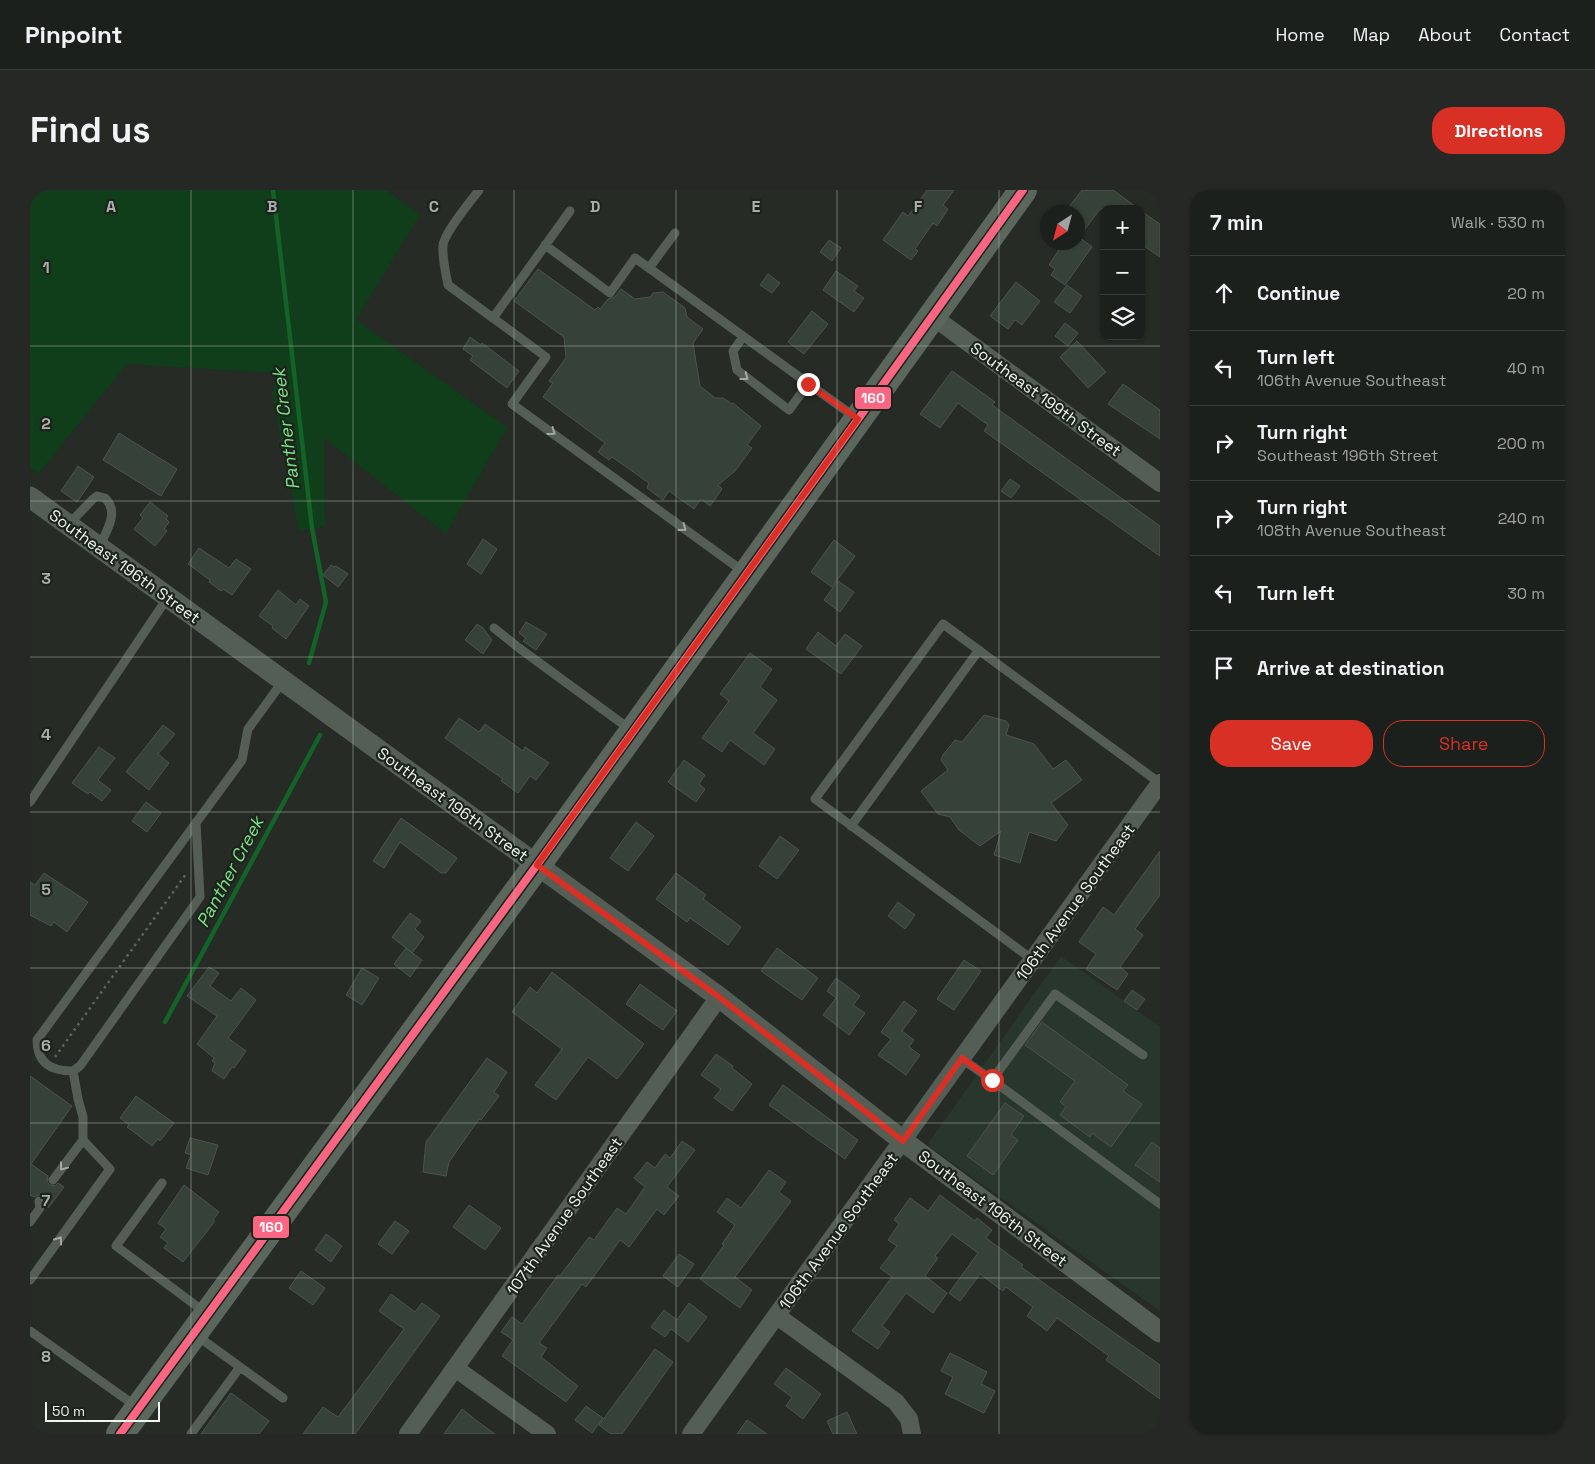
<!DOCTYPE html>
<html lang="en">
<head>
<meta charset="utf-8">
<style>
	body { margin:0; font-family:"Space Grotesk",sans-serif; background:#252825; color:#f1f3f6 }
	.controls { position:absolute; right:15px; top:15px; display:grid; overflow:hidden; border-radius:10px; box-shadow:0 1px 4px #0004 }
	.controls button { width:45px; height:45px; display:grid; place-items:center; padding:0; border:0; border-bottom:1px solid #3a3e3b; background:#1c201c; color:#f1f3f6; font:25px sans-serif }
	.compass { position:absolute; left:1010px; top:15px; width:45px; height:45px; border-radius:50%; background:#1c201c; box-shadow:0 1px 4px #0004; rotate:216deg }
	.scale { position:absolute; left:15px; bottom:12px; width:115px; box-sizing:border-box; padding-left:5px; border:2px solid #eff5f0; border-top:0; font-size:14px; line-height:18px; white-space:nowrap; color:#eff5f0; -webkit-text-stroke:4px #1b231b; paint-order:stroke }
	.stop { position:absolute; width:15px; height:15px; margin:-11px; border:4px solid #d93025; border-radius:50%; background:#fff }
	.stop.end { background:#d93025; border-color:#fff; box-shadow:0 1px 5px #0008 }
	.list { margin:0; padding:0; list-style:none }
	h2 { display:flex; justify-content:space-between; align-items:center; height:65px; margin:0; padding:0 20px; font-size:21px }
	h2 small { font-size:16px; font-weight:400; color:#a0a3a3 }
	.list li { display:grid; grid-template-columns:32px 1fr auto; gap:15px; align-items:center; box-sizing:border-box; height:75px; padding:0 20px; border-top:1px solid #3a3e3b }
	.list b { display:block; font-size:19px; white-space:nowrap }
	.list p { margin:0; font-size:16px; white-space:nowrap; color:#a0a3a3 }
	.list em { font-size:16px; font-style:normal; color:#a0a3a3 }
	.actions { display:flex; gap:10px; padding:15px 20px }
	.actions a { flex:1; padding:11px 0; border:1px solid #d93025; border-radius:20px; text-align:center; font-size:18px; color:#d93025 }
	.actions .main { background:#d93025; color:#fff }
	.icon { flex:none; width:28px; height:28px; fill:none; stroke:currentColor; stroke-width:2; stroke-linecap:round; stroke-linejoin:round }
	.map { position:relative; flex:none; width:1130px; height:1244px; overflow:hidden; border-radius:20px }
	header { display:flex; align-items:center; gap:30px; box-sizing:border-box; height:70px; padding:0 25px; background:#1c201c; border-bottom:1px solid #3a3e3b }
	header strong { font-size:24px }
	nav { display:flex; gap:28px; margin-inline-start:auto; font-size:18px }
	.intro { display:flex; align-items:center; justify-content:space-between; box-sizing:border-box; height:120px; padding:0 30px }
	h1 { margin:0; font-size:35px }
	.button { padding:12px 22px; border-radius:20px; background:#d93025; color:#fff; font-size:18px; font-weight:700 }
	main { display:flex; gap:30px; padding:0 30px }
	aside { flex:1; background:#1c201c; border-radius:20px; box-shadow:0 1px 4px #0004 }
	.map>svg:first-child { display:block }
	.built { fill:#29362b }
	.green { fill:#103d1a }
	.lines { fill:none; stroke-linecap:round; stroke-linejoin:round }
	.stream { stroke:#136227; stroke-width:4.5 }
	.building { fill:#364238; stroke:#4d524e }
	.path { stroke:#5d645d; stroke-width:2.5; stroke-dasharray:2.5 4; stroke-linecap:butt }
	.service { stroke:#545e55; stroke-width:9 }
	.minor { stroke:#545e55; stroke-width:18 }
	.tertiary { stroke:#545e55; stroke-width:21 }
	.primary { stroke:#5b675c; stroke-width:28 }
	.bus-1-casing { stroke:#1b231b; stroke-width:11 }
	.bus-1 { stroke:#fa6682; stroke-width:8 }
	.oneway { stroke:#a2aaa2 }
	.route { stroke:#d93025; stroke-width:6 }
	.grid { fill:none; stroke:#a9aea9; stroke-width:1; stroke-opacity:0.55 }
	.labels { text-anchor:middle; stroke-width:4.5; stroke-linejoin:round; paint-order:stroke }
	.street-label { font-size:16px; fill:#eff5f0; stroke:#1b231b }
	.water-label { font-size:18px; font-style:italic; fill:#7ce18a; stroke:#1b231b }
	.grid-label { font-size:16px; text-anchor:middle; font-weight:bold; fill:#a9aea9; stroke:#1b231b; stroke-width:4.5; stroke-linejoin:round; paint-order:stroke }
	.line-badge { stroke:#1b231b; stroke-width:2 }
	.badge-label { font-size:14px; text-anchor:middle; font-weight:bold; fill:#fff }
</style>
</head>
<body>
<header>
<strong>Pinpoint</strong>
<nav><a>Home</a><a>Map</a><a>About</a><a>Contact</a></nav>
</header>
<div class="intro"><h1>Find us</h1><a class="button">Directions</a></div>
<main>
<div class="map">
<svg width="1130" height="1244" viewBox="0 0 1130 1244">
	<rect width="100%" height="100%" fill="#262b26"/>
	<path class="built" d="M1031,766L1130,837V1121L897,955Z"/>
	<path class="green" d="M0,0H356L390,25L326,130L477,237L416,344L294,248L295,336L269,341L242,204L248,183L97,174L8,284L0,278Z"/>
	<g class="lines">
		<path class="stream" d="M243,0L282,338L296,412L279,473
			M135,832L290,545"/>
	</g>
	<path class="building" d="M897,0H924L913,15L918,19L907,36L903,33L885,59L888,61L881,70L853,50L873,22L878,26Z
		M1052,0H1083L1109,19H1070L1049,47L1062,57L1035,95L1021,85L1025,79L1019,75L1034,52H1048V22H1035Z
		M1111,21L1130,34V67L1111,54Z
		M799,50L811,58L802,71L790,62Z
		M508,79L565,120L568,117L570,119L578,109L585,107L591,99L605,109L620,107L623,103L633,102L655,118L657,127L673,139L663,153L670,196L685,208H693L702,214L703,213L731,236L717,255L722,258L705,281L688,295L692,299L680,316L671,309L664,319L639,301L633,310L617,298L619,293L582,267L579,270L568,262L575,253L513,207L523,193L519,191L536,168L534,147L484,111Z
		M806,81L828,96L824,101L834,108L824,122L793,100Z
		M738,84L750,93L742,103L730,95Z
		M986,92L1010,111L992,135L985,130L978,139L960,126Z
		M1037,95L1052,106L1040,123L1024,112Z
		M782,121L798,134L774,164L758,152Z
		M1035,133L1048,143L1038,156L1025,146Z
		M440,147L451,155L452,153L489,181L477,198L440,170L443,166L433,159Z
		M1047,151L1076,182L1058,198L1030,167Z
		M922,181L965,212L962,215L1130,336V366L954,241L958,235L928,213L910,238L890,224Z
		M1093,194L1130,220V249L1078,214Z
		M89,243L147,279L131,306L73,270Z
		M48,276L64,287L47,312L31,301Z
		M980,289L990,296L981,308L971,301Z
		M120,312L138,326L136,329L139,332L134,339L137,341L125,356L104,339L113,328L110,325Z
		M453,349L467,359L451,384L437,374Z
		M804,350L825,366L802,397L781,382Z
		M169,358L199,378L206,369L221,379L202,405L193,399L191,401L179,392L180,390L158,374Z
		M301,375L304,377L306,376L318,384L308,397L293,385Z
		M808,391L824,402L810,422L794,410Z
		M248,400L266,415L270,409L279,416L256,449L242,438L243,436L229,426Z
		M496,432L517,444L506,460L493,451L496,448L489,443Z
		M447,434L453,438L462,450L453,464L435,450Z
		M788,442L806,456L815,444L832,456L811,484L776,459Z
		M720,463L742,479L730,497L747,510L723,543L745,559L734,575L700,550L692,562L672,548L699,511L690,504Z
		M954,525L976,531L979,535L976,545L1004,554L1023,579L1036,570L1052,590L1021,613L1038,635L1026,651L999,642L990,673L964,665L971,641L950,656L929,640L920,627L908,624L891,601L918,580L911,570L913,565L925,550L932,552Z
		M429,528L449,542L455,534L493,561L495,557L519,573L506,590L500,586L488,603L471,591L473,589L415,548Z
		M133,535L145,544L128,564L139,573L119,600L96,582Z
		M69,557L85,568L68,590L81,600L72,611L60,602L58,604L42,593Z
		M654,570L675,585L669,594L675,599L666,612L638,592Z
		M116,612L131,623L117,642L102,631Z
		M371,628L427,668L416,683H411L370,652L354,678L343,671Z
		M606,632L624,646L598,681L580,668Z
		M750,646L769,660L747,689L729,676Z
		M1130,661V705L1105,739L1113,745L1090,777L1098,784L1087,800L1056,779L1066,764L1049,752L1073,717L1084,725Z
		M14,683L58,712L37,742L24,732L21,736L0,725V692L5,695Z
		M646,683L676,705L673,709L711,737L698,755L660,728L657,732L626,709Z
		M868,712L885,725L875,739L858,726Z
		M380,723L391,731L385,739L394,747L382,763L362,747Z
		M376,758L392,770L380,787L364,774Z
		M747,758L788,788L772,810L731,781Z
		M934,770L951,781L924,820L907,809Z
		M179,777L189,783L180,796L201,811L211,798L226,810L198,848L216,861L204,878L202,877L194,889L182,881L185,873L182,871L184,868L167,854L187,826L157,806Z
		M332,778L349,788L332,815L316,805Z
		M522,782L614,854L587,889L558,867L526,910L505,895L532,859L482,822L500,797L507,803Z
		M806,788L830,806L823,815L835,823L819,845L793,825L806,808L797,801Z
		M610,794L647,821L633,840L596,814Z
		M1102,800L1115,809L1107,820L1094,811Z
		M874,811L887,821L872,841L884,850L879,857L890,865L876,885L848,865L861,849L851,842Z
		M1012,832L1098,895L1093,901L1112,914L1081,957L1062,943L1060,947L1030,925L1036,917L1030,912L1045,891L995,855Z
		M686,864L703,876L702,878L722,894L702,921L684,908L691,899L671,885Z
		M457,868L477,882L464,902L469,906L451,930L449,929L419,972L416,986L393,982L396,952Z
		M0,886L42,916L1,974L18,986L17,992L20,995L25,996L28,993L34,997L18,1018L16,1016L15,1010L12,1005H8L4,1007L0,1005Z
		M753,895L828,950L815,969L739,915Z
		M106,906L144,933L130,951L128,949L122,956L97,937L99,935L90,928Z
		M975,913L994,926L981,945L988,950L963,985L937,966Z
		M160,948L188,955L178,985L156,978L161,965L155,963Z
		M652,951L665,960L637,997L649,1006L634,1025L627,1019L599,1057L590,1050L556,1097L552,1094L509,1153L517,1158L511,1167L548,1196L536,1212L472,1166L483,1150L471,1142L482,1127L492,1134L528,1085L530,1086L559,1047L564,1050L587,1018L596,1024L615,997L604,988L617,972L625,978L635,964L640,968Z
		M1122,952L1130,958V992L1105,975Z
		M739,980L756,992L749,1002L761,1011L705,1087L722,1100L710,1118L670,1089L694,1055L692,1054L705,1035L687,1022L697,1008L711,1018Z
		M154,995L189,1022L183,1030L185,1031L153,1072L134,1058L138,1053L130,1047L136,1039L128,1033Z
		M910,1005L945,1031L947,1028L962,1040L956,1048L993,1075L991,1077L1130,1175V1209L1076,1170L1079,1166L1027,1128L1017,1141L997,1126L1003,1117L976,1097L973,1101L950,1084L930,1111L919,1103L948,1063L922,1044L905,1066L908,1068L895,1086L917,1103L903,1123L876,1103L852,1136L860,1142L848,1159L822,1141L862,1087L850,1078L867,1056L858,1050L869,1034L864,1030L880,1008L898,1021Z
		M439,1015L471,1038L455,1060L423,1037Z
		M365,1031L379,1041L362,1064L348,1054Z
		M296,1044L312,1056L301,1072L285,1060Z
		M649,1064L664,1074L648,1097L633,1086Z
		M271,1081L295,1098L283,1115L259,1098Z
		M361,1104L385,1122L392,1113L410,1126L325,1244H273L293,1217L308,1227L374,1139L349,1121Z
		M659,1113L677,1127L658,1152L641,1139L635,1147L621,1137L634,1120L647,1130Z
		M625,1159L643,1172L592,1244H581L569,1235Z
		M920,1163L957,1182L951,1194L965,1201L954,1223L915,1204L923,1187L911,1181Z
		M756,1178L791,1204L773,1229L756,1216L762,1207L744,1194Z
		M201,1203L239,1231L229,1244H171Z
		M556,1216L573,1228L562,1243L545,1230Z
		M432,1219L447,1231L465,1244H414Z
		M817,1222L827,1244H803L797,1231Z
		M717,1230L737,1244H707Z"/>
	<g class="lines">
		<path class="path" d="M25,867L156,684"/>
		<path class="service" d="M449,0C441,11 413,44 413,56C412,69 416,83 418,95L463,128
			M540,21L463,128L516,167L482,214L714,382
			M515,55L580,103L605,68L619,78L645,43
			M619,78L826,228
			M713,147L703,161L707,180L759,220L778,194
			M38,335L63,309L67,306L75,308C90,322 76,342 69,357
			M464,438L489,458L601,540
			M0,612L138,407
			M166,632L170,707L50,876L43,881C22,881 7,874 7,850L212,570L218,539L253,491
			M821,636L949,460
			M1003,770L785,609L913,434L1130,593
			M932,869L962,890L1025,804L1113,865
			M43,881L48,909L53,927V950
			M962,890L1130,1014
			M132,993L86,1056L176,1123
			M0,1032L10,1018L9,1011
			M0,1090L80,979L53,950L23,990
			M0,1141L107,1217
			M166,1145L253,1208
			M161,1244L210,1177"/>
		<path class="minor" d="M902,126L1130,293
			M747,1126L866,1212L879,1229L882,1244
			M425,1178L517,1244
			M378,1244L689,807
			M661,1244L1130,593"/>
		<path class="tertiary" d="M0,307L689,807L873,951L1130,1142"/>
		<path class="primary" d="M90,1244L507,675L993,0"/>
		<g class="bus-1-casing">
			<path id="bus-1" d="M90,1244L507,675L993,0"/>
		</g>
		<use href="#bus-1" class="bus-1"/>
	</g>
	<defs><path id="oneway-chevron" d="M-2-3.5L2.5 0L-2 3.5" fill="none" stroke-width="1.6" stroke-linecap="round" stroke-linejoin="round" transform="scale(1.25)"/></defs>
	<g class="oneway">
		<use href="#oneway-chevron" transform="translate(715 187) rotate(37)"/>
		<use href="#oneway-chevron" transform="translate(522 242) rotate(36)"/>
		<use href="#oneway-chevron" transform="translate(653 338) rotate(36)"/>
		<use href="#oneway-chevron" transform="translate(33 977) rotate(127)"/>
		<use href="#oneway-chevron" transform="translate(29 1050) rotate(-54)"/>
	</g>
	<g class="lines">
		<path class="route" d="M778,194L828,229L507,675L689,807L873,951L932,868L962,890"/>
	</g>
	<path class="grid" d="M161,0V1244M323,0V1244M484,0V1244M646,0V1244M807,0V1244M969,0V1244M0,156H1130M0,311H1130M0,467H1130M0,622H1130M0,778H1130M0,933H1130M0,1088H1130"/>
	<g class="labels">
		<g class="street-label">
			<text transform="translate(1016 209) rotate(36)" y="6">Southeast 199th Street</text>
			<text transform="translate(95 376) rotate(36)" y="6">Southeast 196th Street</text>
			<text transform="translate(423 614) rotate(36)" y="6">Southeast 196th Street</text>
			<text transform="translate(1045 712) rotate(-54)" y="6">106th Avenue Southeast</text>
			<text transform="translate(963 1018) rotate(37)" y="6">Southeast 196th Street</text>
			<text transform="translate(534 1026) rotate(-55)" y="6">107th Avenue Southeast</text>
			<text transform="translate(808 1041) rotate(-54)" y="6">106th Avenue Southeast</text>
		</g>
		<g class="water-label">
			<text transform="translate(256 239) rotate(-97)" y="6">Panther Creek</text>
			<text transform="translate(200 682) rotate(-62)" y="6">Panther Creek</text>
		</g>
	</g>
	<g class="grid-label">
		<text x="81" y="22">A</text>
		<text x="242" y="22">B</text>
		<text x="404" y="22">C</text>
		<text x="565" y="22">D</text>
		<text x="726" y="22">E</text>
		<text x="888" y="22">F</text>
		<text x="16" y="83">1</text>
		<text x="16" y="239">2</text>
		<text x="16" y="394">3</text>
		<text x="16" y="550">4</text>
		<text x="16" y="705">5</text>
		<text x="16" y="861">6</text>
		<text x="16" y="1016">7</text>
		<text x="16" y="1172">8</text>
	</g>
	<g class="line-badge">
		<rect x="824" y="196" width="38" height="24" rx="5" fill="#fa6682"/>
		<rect x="222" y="1025" width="38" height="24" rx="5" fill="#fa6682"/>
	</g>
	<g class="badge-label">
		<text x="843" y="213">160</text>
		<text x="241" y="1042">160</text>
	</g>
</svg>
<div class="controls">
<button>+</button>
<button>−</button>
<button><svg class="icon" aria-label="layers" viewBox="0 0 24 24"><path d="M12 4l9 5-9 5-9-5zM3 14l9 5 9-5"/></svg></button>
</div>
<svg class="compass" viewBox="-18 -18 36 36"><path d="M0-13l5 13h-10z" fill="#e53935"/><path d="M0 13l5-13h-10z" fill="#a0a3a3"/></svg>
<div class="scale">50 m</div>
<div class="stop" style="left:962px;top:890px"></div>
<div class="stop end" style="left:778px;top:194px"></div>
</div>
<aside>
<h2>7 min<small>Walk · 530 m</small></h2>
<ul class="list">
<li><svg class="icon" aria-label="ahead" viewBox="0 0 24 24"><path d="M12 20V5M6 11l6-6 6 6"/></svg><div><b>Continue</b></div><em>20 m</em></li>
<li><svg class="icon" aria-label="left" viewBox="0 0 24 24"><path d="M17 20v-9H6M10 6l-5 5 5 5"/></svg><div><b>Turn left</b><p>106th Avenue Southeast</p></div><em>40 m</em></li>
<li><svg class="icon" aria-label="right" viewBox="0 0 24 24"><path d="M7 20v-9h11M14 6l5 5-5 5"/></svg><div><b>Turn right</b><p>Southeast 196th Street</p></div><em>200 m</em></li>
<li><svg class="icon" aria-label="right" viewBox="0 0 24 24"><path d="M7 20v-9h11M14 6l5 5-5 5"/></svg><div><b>Turn right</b><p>108th Avenue Southeast</p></div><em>240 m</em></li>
<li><svg class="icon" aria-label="left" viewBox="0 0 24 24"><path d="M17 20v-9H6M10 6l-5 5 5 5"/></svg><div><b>Turn left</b></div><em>30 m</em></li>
<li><svg class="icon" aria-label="arrive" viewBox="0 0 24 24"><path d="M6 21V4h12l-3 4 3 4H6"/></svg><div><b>Arrive at destination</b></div></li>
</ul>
<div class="actions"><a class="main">Save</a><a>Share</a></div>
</aside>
</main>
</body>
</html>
